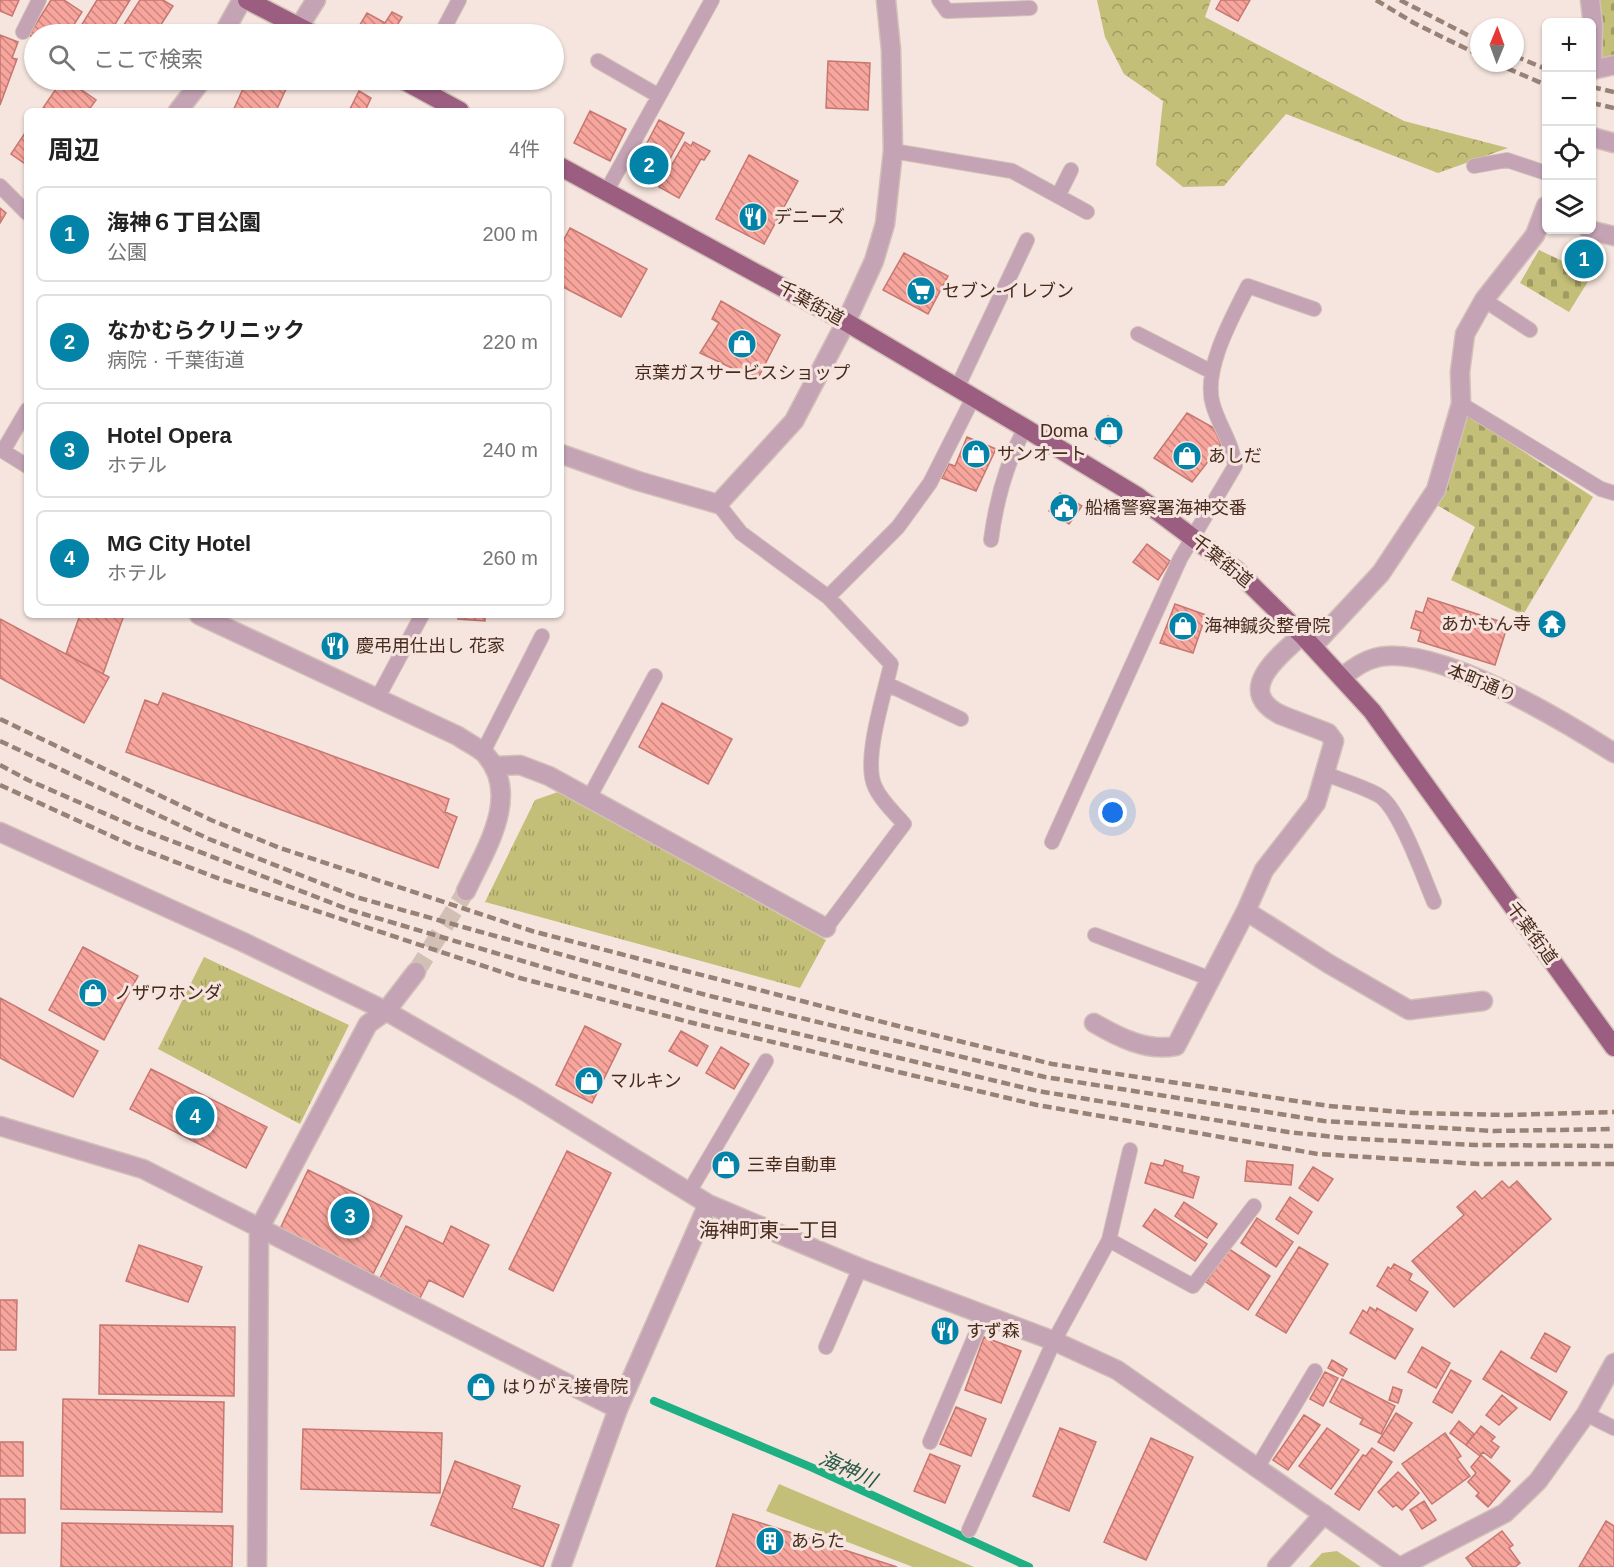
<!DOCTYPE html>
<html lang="ja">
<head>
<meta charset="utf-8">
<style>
	body { margin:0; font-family:Arial,"Noto Sans JP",sans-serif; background:#f6f6f6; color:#222 }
	.controls { position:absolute; right:18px; top:18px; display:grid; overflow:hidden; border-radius:9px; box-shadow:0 2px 4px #0004 }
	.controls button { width:54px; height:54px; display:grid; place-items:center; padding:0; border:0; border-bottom:2px solid #e0e0e0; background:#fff; color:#222; font:30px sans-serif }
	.compass { position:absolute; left:1470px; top:18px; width:54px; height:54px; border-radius:50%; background:#fff; box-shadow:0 2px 4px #0004; rotate:1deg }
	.you { position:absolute; left:1113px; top:813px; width:21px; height:21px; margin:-15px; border:4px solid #fff; border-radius:50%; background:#1a73e8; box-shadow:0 0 0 9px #1a73e833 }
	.badge { display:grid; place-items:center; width:39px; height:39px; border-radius:50%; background:#0383a7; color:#fff; font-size:20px; font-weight:700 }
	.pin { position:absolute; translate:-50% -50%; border:3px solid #fff; box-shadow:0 2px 6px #0006 }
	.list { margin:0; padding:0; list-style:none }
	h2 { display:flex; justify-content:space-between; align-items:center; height:78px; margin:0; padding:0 24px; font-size:26px }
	h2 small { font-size:20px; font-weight:400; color:#767676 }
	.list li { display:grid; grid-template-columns:39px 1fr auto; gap:18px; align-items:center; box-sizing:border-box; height:96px; margin:0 12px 12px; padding:0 12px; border:2px solid #e0e0e0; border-radius:9px }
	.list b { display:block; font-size:22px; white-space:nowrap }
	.list p { margin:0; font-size:20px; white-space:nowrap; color:#767676 }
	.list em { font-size:20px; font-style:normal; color:#767676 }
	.icon { flex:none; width:33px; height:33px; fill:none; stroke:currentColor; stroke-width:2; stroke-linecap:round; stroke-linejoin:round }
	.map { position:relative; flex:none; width:1614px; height:1567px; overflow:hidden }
	.search { position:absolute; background:#fff; box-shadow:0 2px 4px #0004; left:24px; top:24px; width:540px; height:66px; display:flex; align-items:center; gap:15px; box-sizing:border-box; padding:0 21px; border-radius:33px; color:#767676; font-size:22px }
	.panel { position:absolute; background:#fff; box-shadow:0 2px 4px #0004; left:24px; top:108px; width:540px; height:510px; border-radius:9px }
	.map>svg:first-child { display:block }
	.grass { fill:url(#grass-tufts) }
	.forest { fill:url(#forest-crowns) }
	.cemetery { fill:url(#cemetery-stones) }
	.park { fill:#c3bf78 }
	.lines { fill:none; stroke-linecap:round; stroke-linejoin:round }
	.stream { stroke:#1eaf82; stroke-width:8 }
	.building { fill:url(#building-back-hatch); stroke:#c67770; stroke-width:1.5 }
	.tertiary-tunnel { stroke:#d2c0b7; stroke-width:18; stroke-dasharray:18 9; stroke-linecap:butt }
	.service-casing { stroke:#d2c0b7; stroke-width:16 }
	.minor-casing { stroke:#d2c0b7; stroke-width:21 }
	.tertiary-casing { stroke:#d2c0b7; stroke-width:21 }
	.trunk-casing { stroke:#d2c0b7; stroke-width:21 }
	.service { stroke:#c4a3b5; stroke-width:14 }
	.minor { stroke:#c4a3b5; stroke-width:18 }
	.tertiary { stroke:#c4a3b5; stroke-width:18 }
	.trunk { stroke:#9c5e80; stroke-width:18 }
	.rail { stroke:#988176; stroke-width:4.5; stroke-dasharray:9 4.5; stroke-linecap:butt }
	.labels { text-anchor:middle; stroke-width:6; stroke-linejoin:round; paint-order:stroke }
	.poi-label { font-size:18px; fill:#482a1c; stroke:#f5e5de; text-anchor:start }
	.street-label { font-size:18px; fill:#482a1c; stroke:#f5e5de }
	.neighbourhood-label { font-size:20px; fill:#482a1c; stroke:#f5e5de }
	.water-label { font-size:20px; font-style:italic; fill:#265a46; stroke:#f5e5de }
</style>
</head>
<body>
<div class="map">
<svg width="1614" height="1567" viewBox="0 0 1614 1567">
	<defs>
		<pattern id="grass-tufts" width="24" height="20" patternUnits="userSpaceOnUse" patternTransform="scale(1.5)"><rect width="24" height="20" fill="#c3bf78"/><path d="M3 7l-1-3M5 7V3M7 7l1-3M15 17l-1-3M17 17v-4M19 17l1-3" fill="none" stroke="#a09b62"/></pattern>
		<pattern id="forest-crowns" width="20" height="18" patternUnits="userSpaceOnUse" patternTransform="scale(1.5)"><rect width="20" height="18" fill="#c3bf78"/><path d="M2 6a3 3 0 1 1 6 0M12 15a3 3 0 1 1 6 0" fill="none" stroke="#a09b62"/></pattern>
		<pattern id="cemetery-stones" width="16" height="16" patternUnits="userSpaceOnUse" patternTransform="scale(1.5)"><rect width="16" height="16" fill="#c3bf78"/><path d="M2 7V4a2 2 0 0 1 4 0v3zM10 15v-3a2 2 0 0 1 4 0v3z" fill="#a09b62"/></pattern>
		<pattern id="building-back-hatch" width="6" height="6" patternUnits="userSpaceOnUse" patternTransform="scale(1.5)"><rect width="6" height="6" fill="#f8a59d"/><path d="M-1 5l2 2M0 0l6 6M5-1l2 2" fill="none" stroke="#cb877f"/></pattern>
	</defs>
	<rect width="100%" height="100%" fill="#f5e5de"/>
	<path class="grass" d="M558,792L826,940L800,988L485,902L535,800Z
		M204,957L349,1025L300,1124L158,1049Z"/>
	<path class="forest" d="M1097,0H1211L1205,17L1404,121L1508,148L1438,173L1286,114L1224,186L1183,187L1156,165L1163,101L1124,74L1105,37Z"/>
	<path class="cemetery" d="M1596,0H1614V56L1601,63Z
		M1539,250L1592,275L1569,312L1520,283Z
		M1466,414L1593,497L1523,615L1451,580L1475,527L1435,504Z"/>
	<path class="park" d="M779,1484L974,1567H913L766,1511Z
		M1337,1551L1361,1567H1309L1322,1553Z"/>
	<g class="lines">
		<path class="stream" d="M654,1401L813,1468L1029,1567"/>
	</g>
	<path class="building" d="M0,0H19L12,16L0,11Z
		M51,0H64L82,12L68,34H34V38L29,35Z
		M97,0H130L109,34H76Z
		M140,0H163L173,6L155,34H118Z
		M1221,0H1250L1238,21L1216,9Z
		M392,12L402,17L392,34H370L358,28L367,13L385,23Z
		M0,35L18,42L12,58L17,59L0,105Z
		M828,61L870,63L868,110L826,108Z
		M62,80H67L96,100L88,111H41Z
		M112,80H127L123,86Z
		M247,80H290L276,111H233Z
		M359,91L371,98L365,111H349Z
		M590,111L626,129L610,161L574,143Z
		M659,120L684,133L655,186L631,174Z
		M27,130V165L11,154Z
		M685,142L691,146L693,142L710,151L704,160L701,159L679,198L659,187Z
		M749,155L798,181L764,244L716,219Z
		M0,208L6,213L0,223Z
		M570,228L647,269L621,317L561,286V245Z
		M904,253L948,276L928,314L883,290Z
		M721,301L780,335L757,380L700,353L719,323L712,319Z
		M1187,413L1214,428L1221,445L1192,482L1154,458Z
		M1108,416L1121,424L1110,446L1095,439Z
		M967,437L996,449L976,491L942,478L949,464L955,466Z
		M1060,493L1082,506L1069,524L1049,511Z
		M1147,544L1170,561L1158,580L1133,562Z
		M1428,598L1508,624L1495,665L1418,641L1421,631L1411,628L1416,611L1423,613Z
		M1175,604L1206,615L1193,653L1160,643Z
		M80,615H124L103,674L66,654Z
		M458,615H485V621L458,619Z
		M0,619L109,677L84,723L0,678Z
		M163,693L449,799L445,812L457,817L438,868L126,752L145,700L158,705Z
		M662,703L732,739L708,784L639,747Z
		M83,947L138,976L104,1040L49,1010Z
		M0,998L98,1051L73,1097L0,1058Z
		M585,1026L621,1044L592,1103L556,1085Z
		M681,1031L708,1046L697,1066L669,1051Z
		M721,1047L749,1064L734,1089L706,1073Z
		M151,1069L267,1127L246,1168L130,1109Z
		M567,1151L611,1173L553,1291L509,1269Z
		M1165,1160L1183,1166L1182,1172L1199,1177L1193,1198L1145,1183L1151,1163L1163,1166Z
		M1247,1161L1293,1165L1291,1185L1245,1181Z
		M1313,1167L1333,1179L1318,1201L1299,1188Z
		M308,1170L402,1216L373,1274L280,1229Z
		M1502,1181L1509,1188L1517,1181L1551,1219L1454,1307L1412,1261L1464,1215L1457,1207L1475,1191L1482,1199Z
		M1290,1197L1312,1212L1298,1234L1276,1219Z
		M1184,1202L1217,1224L1207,1238L1175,1216Z
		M1155,1209L1207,1244L1195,1261L1143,1226Z
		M1257,1218L1293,1242L1276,1267L1241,1243Z
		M406,1226L443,1244L451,1226L489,1245L463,1297L429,1280L420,1298L380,1278Z
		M139,1245L202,1267L188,1302L126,1281Z
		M1299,1247L1328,1264L1286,1333L1256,1315Z
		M1229,1249L1270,1276L1248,1310L1206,1282Z
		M1394,1264L1412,1274L1409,1280L1428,1292L1416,1311L1377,1286L1388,1267L1391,1269Z
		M0,1300H17L16,1350H0Z
		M1370,1307L1376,1311L1377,1308L1413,1329L1395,1359L1350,1333L1363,1310L1367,1313Z
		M100,1325L235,1327L234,1396L99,1394Z
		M1545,1333L1570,1347L1556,1372L1531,1358Z
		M984,1337L1021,1351L1001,1403L965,1390Z
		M1422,1347L1450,1363L1436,1388L1408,1372Z
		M1501,1351L1567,1392L1550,1420L1483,1379Z
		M1332,1360L1347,1369L1343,1376L1328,1368Z
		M1451,1370L1471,1381L1452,1413L1433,1402Z
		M1325,1372L1338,1378L1323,1406L1310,1399Z
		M1342,1379L1395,1406L1381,1434L1360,1424L1363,1419L1330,1402Z
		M1393,1387L1402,1390L1398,1403L1389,1400Z
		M1502,1395L1517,1408L1499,1425L1486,1415Z
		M63,1399L224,1402L222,1512L61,1509Z
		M956,1407L986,1419L971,1456L940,1444Z
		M1396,1413L1412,1423L1394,1451L1378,1442Z
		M1304,1415L1320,1425L1288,1470L1273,1460Z
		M1459,1421L1474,1434L1466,1445L1450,1433Z
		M1481,1426L1495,1437L1491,1441L1499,1447L1491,1458L1483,1452L1480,1456L1466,1445Z
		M1060,1428L1096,1442L1069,1511L1033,1496Z
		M1327,1428L1359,1450L1331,1489L1299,1466Z
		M303,1429L442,1433L440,1493L301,1489Z
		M1445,1433L1461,1456L1457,1459L1470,1476L1432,1504L1402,1464Z
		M1151,1438L1193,1457L1146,1560L1104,1542Z
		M0,1442H23V1476H0Z
		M1372,1448L1392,1462L1359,1510L1335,1494L1363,1455L1366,1456Z
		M930,1454L960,1466L945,1503L914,1491Z
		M1481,1455L1510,1481L1488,1507L1476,1496L1479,1493L1468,1482L1476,1473L1471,1467Z
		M455,1461L520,1486L512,1508L559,1525L543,1567L431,1525Z
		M1398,1472L1419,1493L1402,1510L1396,1505L1393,1507L1378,1492Z
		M0,1499H25V1533H0Z
		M1424,1501L1436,1520L1422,1529L1410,1510Z
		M733,1514L897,1567H716Z
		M1606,1521L1614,1526V1567H1579Z
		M62,1523L233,1526L232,1567H61Z
		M1502,1531L1513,1545L1509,1548L1520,1563L1515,1567H1473L1466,1558Z"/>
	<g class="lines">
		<path class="tertiary-tunnel" d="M416,972L466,891"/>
		<g class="service-casing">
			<path id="service" d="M939,0L947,11L1030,8
				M23,32L39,0
				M441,34L459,0
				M598,61L659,96
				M893,151L1012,171L1087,212
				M1474,166L1507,160L1546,173
				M0,186L27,213
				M606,192L712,0
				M1058,196L1071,170
				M1484,300L1530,330
				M1138,334L1212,372
				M957,388L1027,240
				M1461,404L1601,489L1614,493
				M27,410L3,451L27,466
				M718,504L741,533L828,597L891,664C885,693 862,760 875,787C881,801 894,812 904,824L826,928
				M991,540C996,501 1006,464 1025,428
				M828,597L898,527L930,483L973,398
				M887,684L961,719
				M377,699L422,615
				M483,752L542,636
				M1326,774C1343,781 1362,786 1378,795C1399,806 1424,879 1434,902
				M589,798L655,676
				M1052,842L1180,559L1235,466C1233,444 1219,426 1213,405C1202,370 1233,316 1248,286L1314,309
				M1095,935L1211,979
				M689,1192L766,1061
				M1109,1240L1193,1286L1254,1206
				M826,1347L860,1268
				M1586,1414L1614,1428
				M930,1442L984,1315
				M1257,1468L1315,1371
				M969,1530L1054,1341L1109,1240L1130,1150"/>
		</g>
		<g class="minor-casing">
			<path id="minor" d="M1590,0L1593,25L1592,68
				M299,27L316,0
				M223,34L242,0
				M1592,70L1614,65
				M178,111L202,80
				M1592,137L1614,143
				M1589,230L1614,236
				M561,454L638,481L718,504L794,421L846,322
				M1313,646L1381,573L1436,490L1461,404L1460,372L1465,334L1484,300L1535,235L1546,206
				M494,766L520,765L549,776L826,928
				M1246,911L1329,964L1409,1010L1483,1001
				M1094,1023C1118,1037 1147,1052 1176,1046L1246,911L1264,870L1316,803L1334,741L1328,733L1281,715
				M0,1126L143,1169L618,1409
				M257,1567L259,1229L368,1024L386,1011
				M1277,1567L1324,1514
				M1400,1567L1505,1513L1538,1481L1586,1414L1614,1363"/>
		</g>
		<g class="tertiary-casing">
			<path id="tertiary" d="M846,322L874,261L885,224L893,151L891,50L886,0
				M199,615L458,736C466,742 478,747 485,754C522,795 485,850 466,891
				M1342,677C1356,666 1369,657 1387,656C1449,652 1562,720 1614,753
				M1281,715C1233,691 1279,656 1302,635
				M0,832L243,942L386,1011L528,1093L708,1204L860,1268L1054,1341L1117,1370L1399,1567
				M386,1011L416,972
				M561,1567L618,1409L708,1204"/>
		</g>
		<g class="trunk-casing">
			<path id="trunk" d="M247,0L313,34
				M403,80L460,111
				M561,167L846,322L1025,428L1137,496L1236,570L1302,635L1372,711L1614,1047"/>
		</g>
		<use href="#service" class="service"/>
		<use href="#minor" class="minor"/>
		<use href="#tertiary" class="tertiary"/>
		<use href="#trunk" class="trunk"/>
		<path class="rail" d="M1376,0L1414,23L1479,55
			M1400,0L1479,41
			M1515,56L1546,69
			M1495,63L1546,85
			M1592,87L1614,92
			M1592,103L1614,108
			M0,719L211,820L280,848L532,931L902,1027L1052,1064L1329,1106L1413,1113L1508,1115L1614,1112
			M0,741L209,839L356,897L706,995L1045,1077L1324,1121L1494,1131L1614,1129
			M0,765L28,780L138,828L350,910L570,975L698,1010L1038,1091L1288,1132L1343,1138L1476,1145L1614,1146
			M0,785L131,845L220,879L520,978L697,1024L1037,1105L1318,1154L1479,1164H1614"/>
	</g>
	<defs>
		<g id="restaurant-disc" transform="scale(1.5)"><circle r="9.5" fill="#0383a7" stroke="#f5e5de"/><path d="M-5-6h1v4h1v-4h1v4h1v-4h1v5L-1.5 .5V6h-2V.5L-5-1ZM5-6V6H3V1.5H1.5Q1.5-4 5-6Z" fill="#fff"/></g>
		<g id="supermarket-disc" transform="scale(1.5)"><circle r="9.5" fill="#0383a7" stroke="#f5e5de"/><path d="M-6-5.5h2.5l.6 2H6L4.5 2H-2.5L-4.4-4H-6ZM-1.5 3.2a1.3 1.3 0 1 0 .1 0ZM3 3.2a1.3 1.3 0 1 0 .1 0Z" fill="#fff"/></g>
		<g id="shop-disc" transform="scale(1.5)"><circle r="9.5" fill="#0383a7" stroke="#f5e5de"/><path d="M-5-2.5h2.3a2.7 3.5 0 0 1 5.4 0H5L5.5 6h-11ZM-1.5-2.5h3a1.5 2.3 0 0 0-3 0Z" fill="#fff"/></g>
		<g id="civic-disc" transform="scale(1.5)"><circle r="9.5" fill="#0383a7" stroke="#f5e5de"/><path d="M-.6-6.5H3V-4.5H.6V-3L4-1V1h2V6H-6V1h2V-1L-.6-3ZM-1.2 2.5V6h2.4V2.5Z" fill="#fff"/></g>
		<g id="temple-disc" transform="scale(1.5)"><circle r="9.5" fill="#0383a7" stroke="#f5e5de"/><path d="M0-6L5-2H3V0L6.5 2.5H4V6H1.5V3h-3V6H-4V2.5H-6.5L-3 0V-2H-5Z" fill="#fff"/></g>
		<g id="building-disc" transform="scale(1.5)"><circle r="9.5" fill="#0383a7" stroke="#f5e5de"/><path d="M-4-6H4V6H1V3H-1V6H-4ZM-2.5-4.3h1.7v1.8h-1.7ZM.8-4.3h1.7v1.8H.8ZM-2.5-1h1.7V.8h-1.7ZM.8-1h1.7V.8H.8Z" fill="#fff"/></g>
	</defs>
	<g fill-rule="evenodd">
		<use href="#restaurant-disc" x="753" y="217"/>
		<use href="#supermarket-disc" x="921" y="291"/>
		<use href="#shop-disc" x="742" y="344"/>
		<use href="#shop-disc" x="1109" y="431"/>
		<use href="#shop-disc" x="976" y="454"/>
		<use href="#shop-disc" x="1187" y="456"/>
		<use href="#civic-disc" x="1064" y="508"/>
		<use href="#temple-disc" x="1552" y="624"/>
		<use href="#shop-disc" x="1183" y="626"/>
		<use href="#restaurant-disc" x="335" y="646"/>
		<use href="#shop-disc" x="93" y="993"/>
		<use href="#shop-disc" x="589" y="1081"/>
		<use href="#shop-disc" x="726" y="1165"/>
		<use href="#restaurant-disc" x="945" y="1331"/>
		<use href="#shop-disc" x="481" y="1387"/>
		<use href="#building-disc" x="770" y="1541"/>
	</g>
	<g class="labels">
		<g class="poi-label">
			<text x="774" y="223">デニーズ</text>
			<text x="942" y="297">セブン-イレブン</text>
			<text x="742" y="379" text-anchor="middle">京葉ガスサービスショップ</text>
			<text x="1088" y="437" text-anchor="end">Doma</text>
			<text x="997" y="460">サンオート</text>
			<text x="1208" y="462">あしだ</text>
			<text x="1085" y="514">船橋警察署海神交番</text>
			<text x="1531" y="630" text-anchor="end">あかもん寺</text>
			<text x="1204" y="632">海神鍼灸整骨院</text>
			<text x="356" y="652">慶弔用仕出し 花家</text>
			<text x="114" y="999">ノザワホンダ</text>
			<text x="610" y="1087">マルキン</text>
			<text x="747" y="1171">三幸自動車</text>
			<text x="966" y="1337">すず森</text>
			<text x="502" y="1393">はりがえ接骨院</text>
			<text x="791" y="1547">あらた</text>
		</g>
		<g class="street-label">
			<text transform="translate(811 303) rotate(29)" y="6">千葉街道</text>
			<text transform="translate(1222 561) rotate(39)" y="6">千葉街道</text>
			<text transform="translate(1482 683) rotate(22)" y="6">本町通り</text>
			<text transform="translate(1532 933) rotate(54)" y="6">千葉街道</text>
		</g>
		<g class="neighbourhood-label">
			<text x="769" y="1237">海神町東一丁目</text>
		</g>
		<g class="water-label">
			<text transform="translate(848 1469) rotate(24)" y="7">海神川</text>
		</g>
	</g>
</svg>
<div class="controls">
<button>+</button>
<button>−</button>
<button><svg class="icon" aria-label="locate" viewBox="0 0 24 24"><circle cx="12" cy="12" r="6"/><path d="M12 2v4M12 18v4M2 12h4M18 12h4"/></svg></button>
<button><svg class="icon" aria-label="layers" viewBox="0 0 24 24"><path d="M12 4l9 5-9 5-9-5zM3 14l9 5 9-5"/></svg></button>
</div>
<svg class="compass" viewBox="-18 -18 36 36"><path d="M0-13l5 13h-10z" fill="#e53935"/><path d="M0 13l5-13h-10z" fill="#767676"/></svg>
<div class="you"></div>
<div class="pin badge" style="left:1584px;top:259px">1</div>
<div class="pin badge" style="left:649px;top:165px">2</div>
<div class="pin badge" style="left:350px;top:1216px">3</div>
<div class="pin badge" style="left:195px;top:1116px">4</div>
<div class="search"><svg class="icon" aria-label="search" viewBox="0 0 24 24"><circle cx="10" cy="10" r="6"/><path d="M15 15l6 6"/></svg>ここで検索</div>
<section class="panel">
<h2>周辺<small>4件</small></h2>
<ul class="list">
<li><span class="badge">1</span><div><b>海神６丁目公園</b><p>公園</p></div><em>200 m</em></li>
<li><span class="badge">2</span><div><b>なかむらクリニック</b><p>病院 · 千葉街道</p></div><em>220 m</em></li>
<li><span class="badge">3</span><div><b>Hotel Opera</b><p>ホテル</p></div><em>240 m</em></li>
<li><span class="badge">4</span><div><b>MG City Hotel</b><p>ホテル</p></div><em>260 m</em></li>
</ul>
</section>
</div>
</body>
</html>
